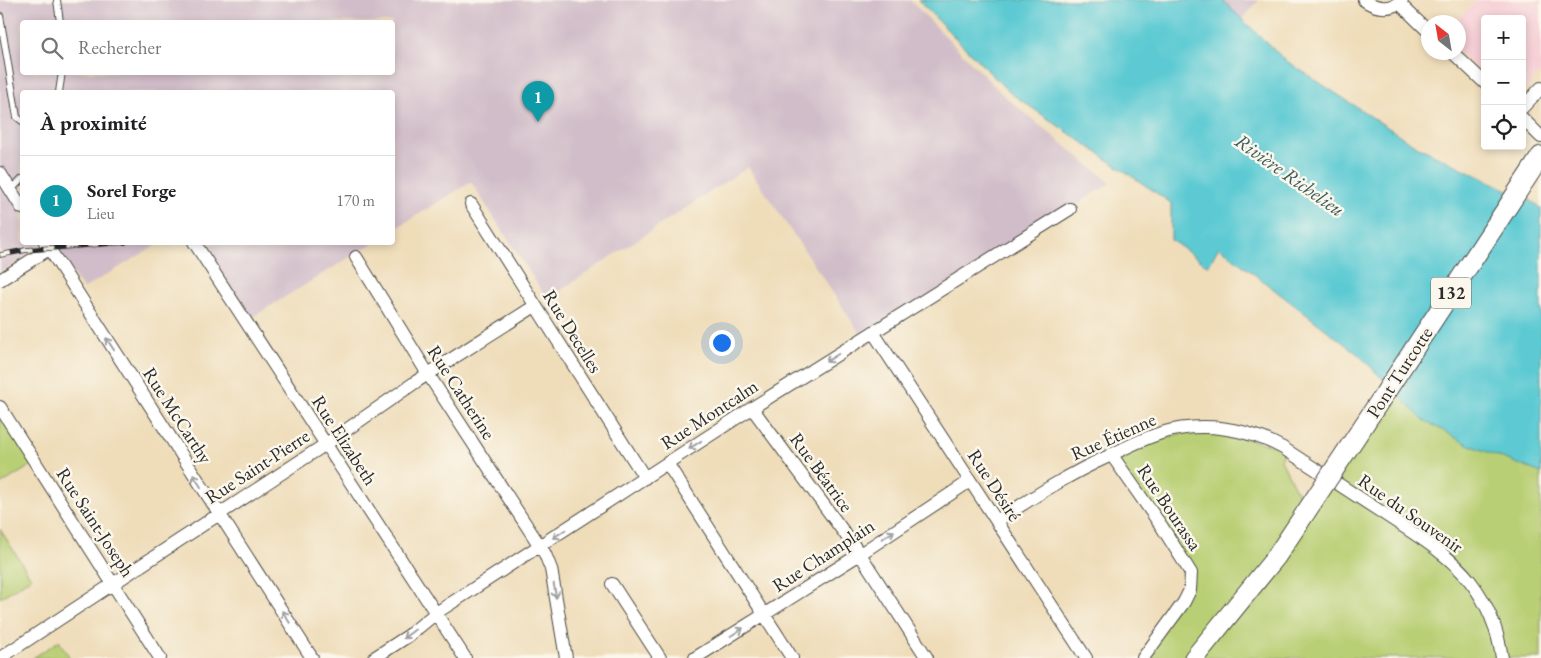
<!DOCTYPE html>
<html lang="fr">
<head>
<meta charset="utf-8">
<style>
	body { margin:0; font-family:"EB Garamond",serif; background:#f6f6f6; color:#202124 }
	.controls { position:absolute; right:15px; top:15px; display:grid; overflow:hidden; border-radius:5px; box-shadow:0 2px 8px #0003 }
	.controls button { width:45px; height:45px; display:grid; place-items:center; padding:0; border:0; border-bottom:1px solid #e0e0e0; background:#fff; color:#202124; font:25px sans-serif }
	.compass { position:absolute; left:1421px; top:15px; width:45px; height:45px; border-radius:50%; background:#fff; box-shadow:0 2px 8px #0003; rotate:329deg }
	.you { position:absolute; left:721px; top:342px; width:18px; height:18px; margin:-12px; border:4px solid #fff; border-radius:50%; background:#1a73e8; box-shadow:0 0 0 8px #1a73e833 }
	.badge { display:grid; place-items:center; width:32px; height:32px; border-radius:50%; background:#0f766e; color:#fff; font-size:16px; font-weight:700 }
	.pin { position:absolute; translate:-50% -41px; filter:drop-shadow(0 1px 2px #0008) }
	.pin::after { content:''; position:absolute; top:26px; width:18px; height:15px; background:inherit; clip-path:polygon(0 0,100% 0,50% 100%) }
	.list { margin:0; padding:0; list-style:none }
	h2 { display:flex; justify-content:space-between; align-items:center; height:65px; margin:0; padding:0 20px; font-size:21px }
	h2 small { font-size:16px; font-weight:400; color:#757577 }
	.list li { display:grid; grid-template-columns:32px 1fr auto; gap:15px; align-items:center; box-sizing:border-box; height:90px; padding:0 20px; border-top:1px solid #e0e0e0 }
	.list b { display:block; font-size:19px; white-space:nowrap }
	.list p { margin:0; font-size:16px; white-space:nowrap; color:#757577 }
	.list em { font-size:16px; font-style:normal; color:#757577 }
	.icon { flex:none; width:28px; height:28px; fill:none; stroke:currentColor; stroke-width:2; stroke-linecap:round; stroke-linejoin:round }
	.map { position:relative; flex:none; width:1541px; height:658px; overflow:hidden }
	.search { position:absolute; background:#fff; box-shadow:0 2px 8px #0003; left:20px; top:20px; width:375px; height:55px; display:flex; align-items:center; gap:12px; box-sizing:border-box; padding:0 18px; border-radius:5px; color:#757577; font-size:19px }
	.panel { position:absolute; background:#fff; box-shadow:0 2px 8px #0003; left:20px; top:90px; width:375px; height:155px; border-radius:5px }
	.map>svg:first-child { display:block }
	.built { fill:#f6cfd6 }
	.industrial { fill:#d1bdc9; fill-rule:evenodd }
	.green { fill:#b9cf74; stroke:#727d50 }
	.water { fill:#5dcad3; stroke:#447a7f }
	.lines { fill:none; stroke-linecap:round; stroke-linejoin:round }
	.service-casing { stroke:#484640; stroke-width:8 }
	.minor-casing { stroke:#484640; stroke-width:14 }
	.primary-casing { stroke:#484640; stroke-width:21 }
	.service { stroke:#fff; stroke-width:6 }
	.minor { stroke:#fff; stroke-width:12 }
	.primary { stroke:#fff; stroke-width:19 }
	.rail-casing { stroke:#2b2b2b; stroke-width:5.5 }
	.rail { stroke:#fbf7ec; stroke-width:4; stroke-dasharray:11; stroke-linecap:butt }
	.primary-bridge-casing { stroke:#484640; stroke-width:21; stroke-linecap:butt }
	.primary-bridge { stroke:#fff; stroke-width:19 }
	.oneway { stroke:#a0a0a0 }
	.labels { text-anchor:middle; stroke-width:5; stroke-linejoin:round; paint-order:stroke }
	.shield { fill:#fbf7ec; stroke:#696865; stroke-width:1 }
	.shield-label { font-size:18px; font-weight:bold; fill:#2b2b2b }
	.street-label { font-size:19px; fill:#2b2b2b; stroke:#fbf7ec }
	.water-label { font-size:20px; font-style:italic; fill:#3a5b5d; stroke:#fbf7ec }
</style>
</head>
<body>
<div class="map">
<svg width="1541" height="658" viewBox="0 0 1541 658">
	<rect width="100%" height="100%" fill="#fbf7ec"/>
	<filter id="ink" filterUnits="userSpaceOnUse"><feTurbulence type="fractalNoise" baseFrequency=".02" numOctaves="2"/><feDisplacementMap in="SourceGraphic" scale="10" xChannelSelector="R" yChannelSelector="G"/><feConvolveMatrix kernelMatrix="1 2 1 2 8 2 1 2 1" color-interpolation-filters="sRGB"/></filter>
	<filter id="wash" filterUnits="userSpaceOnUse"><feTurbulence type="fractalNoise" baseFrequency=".0096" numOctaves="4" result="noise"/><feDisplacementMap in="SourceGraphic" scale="20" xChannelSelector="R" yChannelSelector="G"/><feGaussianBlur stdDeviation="1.12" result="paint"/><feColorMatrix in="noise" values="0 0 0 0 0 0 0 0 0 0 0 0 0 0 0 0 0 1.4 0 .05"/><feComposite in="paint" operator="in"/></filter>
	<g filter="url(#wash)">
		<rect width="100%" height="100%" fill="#efddba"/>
		<path class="built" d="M1476,0H1541V72L1522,93V19H1485V78L1459,52L1458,22H1455Z"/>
		<path class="industrial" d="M0,0H910L1004,96L1111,183L864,339L748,167L547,299L471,182L393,230L392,92H22V242L49,243L0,273ZM22,22H392V72H22Z
			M1222,0H1259L1242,19Z
			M53,243H160L83,289Z
			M202,243H373L251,318Z"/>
		<path class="green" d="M1403,380L1541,462V658H1143L1192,581L1111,454L1199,428L1283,448L1281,460L1306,511Z
			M0,407L35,463L0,485Z
			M0,529L31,578L0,598Z
			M59,641L70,658H33Z"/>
		<path class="water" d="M918,0H1222L1285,60L1416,146L1535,203L1541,208V473L1467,444L1422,419L1359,355L1219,247L1208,266L1171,240V203L1009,92Z"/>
	</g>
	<g filter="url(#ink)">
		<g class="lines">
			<g class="service-casing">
				<path id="service" d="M57,0L60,22
					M0,16L17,117L22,121
					M59,92L62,72
					M11,190L22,179"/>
			</g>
			<g class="minor-casing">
				<path id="minor" d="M1364,0C1375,8 1391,11 1402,0
					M1399,3L1428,31
					M1452,52L1485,83
					M1522,108L1541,88
					M1522,118L1541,137
					M0,173L22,208
					M471,204L645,478
					M45,242L312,658
					M194,242L465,658
					M356,257L428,374L545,554L551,569L566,658
					M0,280L49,249
					M873,332L1086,658
					M0,407L160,658
					M752,408L860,554L927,658
					M1111,454L1162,527L1191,573L1190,590L1184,602L1143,658
					M667,463L792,658
					M997,521C1033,497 1069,474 1109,456C1126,447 1143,439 1161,433C1202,421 1247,428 1283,448C1318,471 1354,494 1389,517C1416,535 1450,555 1470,581C1488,604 1498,630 1502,658
					M612,584L660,658
					M0,658L326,444L417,381L535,306
					M374,658L408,636L436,613L752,408L1070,209
					M695,658L860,554L970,481"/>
			</g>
			<g class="primary-casing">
				<path id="primary" d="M1387,390L1541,156
					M1194,658L1276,557L1306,512"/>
			</g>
			<use href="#service" class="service"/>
			<use href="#minor" class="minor"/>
			<use href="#primary" class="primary"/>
			<g class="rail-casing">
				<path id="rail" d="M0,255L26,250L125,242"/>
			</g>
			<use href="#rail" class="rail"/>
			<g class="primary-bridge-casing">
				<path id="primary-bridge" d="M1306,512L1387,390"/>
			</g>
			<use href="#primary-bridge" class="primary-bridge"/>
		</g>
		<defs><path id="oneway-shaft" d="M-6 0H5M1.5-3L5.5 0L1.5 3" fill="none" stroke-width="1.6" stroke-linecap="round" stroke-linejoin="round" transform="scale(1.25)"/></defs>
		<g class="oneway">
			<use href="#oneway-shaft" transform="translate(110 344) rotate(-123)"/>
			<use href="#oneway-shaft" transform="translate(832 358) rotate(148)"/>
			<use href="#oneway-shaft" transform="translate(695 445) rotate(147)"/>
			<use href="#oneway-shaft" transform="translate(197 481) rotate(-123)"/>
			<use href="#oneway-shaft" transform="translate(559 534) rotate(147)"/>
			<use href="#oneway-shaft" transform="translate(888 535) rotate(-33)"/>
			<use href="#oneway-shaft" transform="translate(555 591) rotate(80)"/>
			<use href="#oneway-shaft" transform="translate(286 617) rotate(-123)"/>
			<use href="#oneway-shaft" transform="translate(737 632) rotate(-32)"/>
			<use href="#oneway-shaft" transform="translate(409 634) rotate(143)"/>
		</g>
	</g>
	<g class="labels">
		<rect class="shield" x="1431" y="277.5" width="40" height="31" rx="4"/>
		<g class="shield-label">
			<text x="1451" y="299">132</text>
		</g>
		<g class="street-label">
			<text transform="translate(573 331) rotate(58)" y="7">Rue Decelles</text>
			<text transform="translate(1399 372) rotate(-57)" y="7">Pont Turcotte</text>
			<text transform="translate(462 392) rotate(57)" y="7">Rue Catherine</text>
			<text transform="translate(709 414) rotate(-33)" y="7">Rue Montcalm</text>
			<text transform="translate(178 415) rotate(57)" y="7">Rue McCarthy</text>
			<text transform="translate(1113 436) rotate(-24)" y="7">Rue Étienne</text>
			<text transform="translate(345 440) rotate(57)" y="7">Rue Elizabeth</text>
			<text transform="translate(257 466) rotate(-33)" y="7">Rue Saint-Pierre</text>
			<text transform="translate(822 472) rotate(54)" y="7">Rue Béatrice</text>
			<text transform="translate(995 485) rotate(57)" y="7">Rue Désiré</text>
			<text transform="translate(1170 507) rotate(56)" y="7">Rue Bourassa</text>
			<text transform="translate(1411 513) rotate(35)" y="7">Rue du Souvenir</text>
			<text transform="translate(96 522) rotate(57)" y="7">Rue Saint-Joseph</text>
			<text transform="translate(823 555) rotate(-33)" y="7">Rue Champlain</text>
		</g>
		<g class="water-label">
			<text transform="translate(1290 175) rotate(35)" y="7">Rivière Richelieu</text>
		</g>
	</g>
</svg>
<div class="controls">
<button>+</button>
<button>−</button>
<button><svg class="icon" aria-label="locate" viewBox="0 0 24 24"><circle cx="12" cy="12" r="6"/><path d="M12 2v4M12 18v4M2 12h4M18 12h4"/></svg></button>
</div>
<svg class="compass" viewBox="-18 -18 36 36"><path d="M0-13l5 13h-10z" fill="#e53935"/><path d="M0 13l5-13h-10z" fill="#757577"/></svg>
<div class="you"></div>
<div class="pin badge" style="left:538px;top:122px;background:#0f9aa8">1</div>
<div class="search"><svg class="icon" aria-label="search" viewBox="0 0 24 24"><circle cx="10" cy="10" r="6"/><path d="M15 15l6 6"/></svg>Rechercher</div>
<section class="panel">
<h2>À proximité<small></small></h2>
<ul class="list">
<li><span class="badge" style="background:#0f9aa8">1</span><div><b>Sorel Forge</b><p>Lieu</p></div><em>170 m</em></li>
</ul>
</section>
</div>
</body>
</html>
